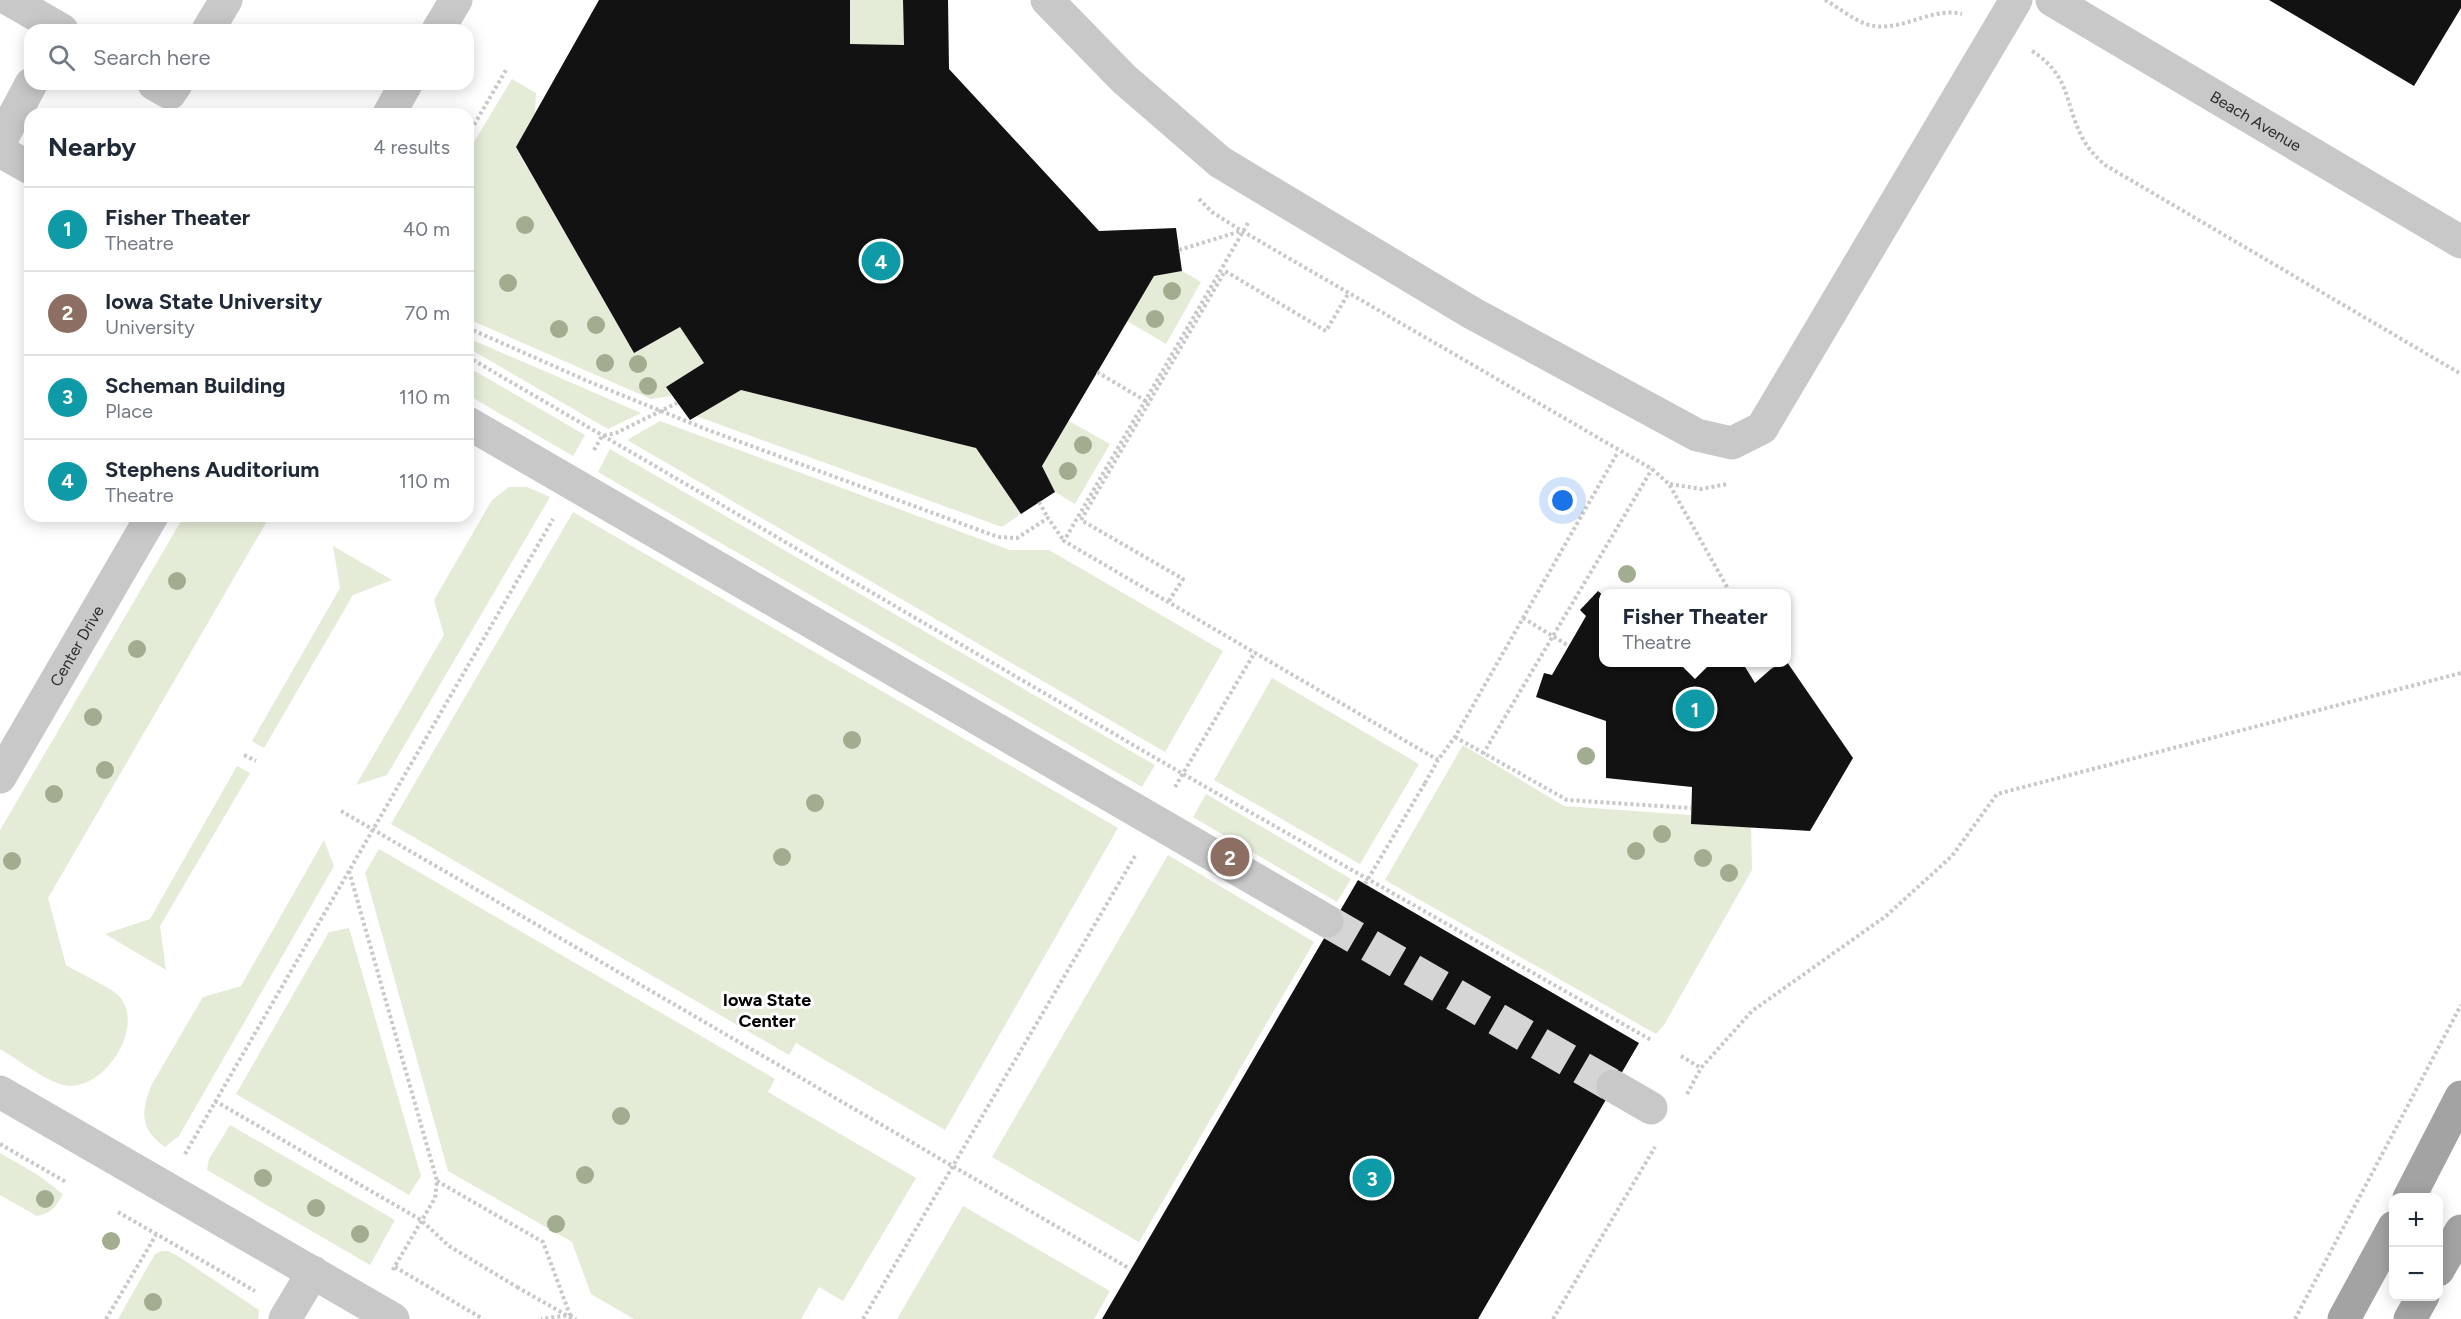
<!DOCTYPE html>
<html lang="en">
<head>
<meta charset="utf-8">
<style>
	body { margin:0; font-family:Figtree,sans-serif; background:#f6f6f7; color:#1f2937 }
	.controls { position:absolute; right:18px; bottom:18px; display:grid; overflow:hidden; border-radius:12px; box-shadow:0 3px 15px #0003 }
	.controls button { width:54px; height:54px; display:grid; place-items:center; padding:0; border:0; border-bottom:2px solid #e0e1e3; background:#fff; color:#1f2937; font:30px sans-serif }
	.you { position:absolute; left:1563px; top:501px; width:21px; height:21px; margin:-15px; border:4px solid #fff; border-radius:50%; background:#1a73e8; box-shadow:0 0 0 9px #1a73e833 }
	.badge { display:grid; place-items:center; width:39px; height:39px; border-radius:50%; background:#f51b45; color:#fff; font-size:20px; font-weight:700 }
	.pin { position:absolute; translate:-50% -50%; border:3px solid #fff; box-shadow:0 2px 6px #0006 }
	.popup { position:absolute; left:1599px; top:589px; width:192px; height:78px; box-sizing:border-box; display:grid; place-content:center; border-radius:12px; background:#fff; filter:drop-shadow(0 2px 4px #0005); font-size:20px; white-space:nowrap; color:#747a83 }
	.popup b { font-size:22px; color:#1f2937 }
	.popup::after { content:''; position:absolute; left:50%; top:100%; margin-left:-12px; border:12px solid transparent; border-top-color:#fff }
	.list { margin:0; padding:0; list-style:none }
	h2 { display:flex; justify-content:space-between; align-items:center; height:78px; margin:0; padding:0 24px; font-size:26px }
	h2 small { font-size:20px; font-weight:400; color:#747a83 }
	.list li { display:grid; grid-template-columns:39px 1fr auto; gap:18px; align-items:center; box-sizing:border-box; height:84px; padding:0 24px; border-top:2px solid #e0e1e3 }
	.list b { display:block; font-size:22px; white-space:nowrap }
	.list p { margin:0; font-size:20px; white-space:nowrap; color:#747a83 }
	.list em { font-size:20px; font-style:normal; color:#747a83 }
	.icon { flex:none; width:33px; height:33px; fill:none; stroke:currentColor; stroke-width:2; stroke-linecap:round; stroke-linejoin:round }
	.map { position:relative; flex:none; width:2461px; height:1319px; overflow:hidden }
	.search { position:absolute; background:#fff; box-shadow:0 3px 15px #0003; left:24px; top:24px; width:450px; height:66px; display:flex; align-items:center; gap:15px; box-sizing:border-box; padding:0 21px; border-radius:18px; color:#747a83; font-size:22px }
	.panel { position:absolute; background:#fff; box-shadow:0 3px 15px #0003; left:24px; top:108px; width:450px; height:414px; border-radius:18px }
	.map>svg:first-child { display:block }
	.green { fill:#e4ebd7 }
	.building { fill:#121212 }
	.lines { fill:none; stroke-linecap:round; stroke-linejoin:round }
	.minor-tunnel { stroke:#d5d5d5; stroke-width:33; stroke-dasharray:33 16; stroke-linecap:butt }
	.path { stroke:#c8c8c8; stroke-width:4; stroke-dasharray:3 3; stroke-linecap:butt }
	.minor { stroke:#c8c8c8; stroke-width:33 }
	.major { stroke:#a3a3a3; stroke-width:33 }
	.path-bridge { stroke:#c8c8c8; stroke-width:4; stroke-dasharray:3 3; stroke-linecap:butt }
	.tree { fill:#a2ad90 }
	.labels { text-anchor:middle; stroke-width:6; stroke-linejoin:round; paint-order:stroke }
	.street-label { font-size:16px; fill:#2b2b2b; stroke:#fff }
	.neighbourhood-label { font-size:18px; font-weight:bold; fill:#000; stroke:#fff }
</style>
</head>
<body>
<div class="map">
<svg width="2461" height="1319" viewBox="0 0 2461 1319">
	<rect width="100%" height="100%" fill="#fff"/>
	<path class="green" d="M850,0H903L904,45L850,44Z
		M512,79L536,93L535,113L516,148L634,353L680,327L704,363L667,387L672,396L651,399L468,319V152Z
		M1182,271L1201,282L1166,344L1127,321L1154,276Z
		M468,338L641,413L608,429L468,348Z
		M468,367L585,435L573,456L468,395Z
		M741,390L976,448L1021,514L1002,527L696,416Z
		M660,421L1010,550H1049L1223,651L1165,752L627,440Z
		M1069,421L1110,444L1075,504L1055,492L1042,466Z
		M610,449L1155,765L1142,787L598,472Z
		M509,487H527L550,497L387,775L356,785L444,635L434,600L492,500Z
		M573,512L1118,828L945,1130L796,1043L789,1055L391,824Z
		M184,516H270L48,898L66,965C79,973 108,986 118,995C149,1026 100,1098 60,1084C42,1078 17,1059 0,1049V830Z
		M333,546L392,580L353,595L264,748L252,741L340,588Z
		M1272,678L1419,764L1360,864L1214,780Z
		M1463,745L1564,806L1691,815V824L1751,827L1752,870L1664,1025L1656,1034L1385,880Z
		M237,766L250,773L160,926L166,970L105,934L150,919Z
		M1206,794L1351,879L1337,902L1193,817Z
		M324,840L334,866L179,1136L165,1147C139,1129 141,1111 152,1084L203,997L241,986Z
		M379,849L775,1079L768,1092L916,1178L843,1301L819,1287L801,1319H634L591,1294L572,1242L448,1171L365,873Z
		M1168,855L1314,942L1139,1242L992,1157Z
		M349,928L421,1176L409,1195L236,1094L329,932Z
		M230,1125L395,1220L370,1265L207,1170L209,1159Z
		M0,1153L38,1175L63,1194C56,1207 51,1213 37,1216L0,1195Z
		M963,1206L1110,1291L1094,1319H897Z
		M162,1251H168L178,1256L259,1310L258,1319H118L155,1254Z"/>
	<path class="building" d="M599,0H850V44L904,45L903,0H948L949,69L1099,231L1176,228L1182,271L1154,276L1042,466L1055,492L1021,514L976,448L741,390L690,420L666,387L704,363L680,327L634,353L516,147Z
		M2269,0H2461V8L2414,86Z
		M1598,591L1604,596V662H1742L1755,683L1779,662H1787L1853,758L1810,831L1691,824L1692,787L1606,778V721L1536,697L1544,673L1552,675L1586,616L1580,610Z
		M1358,880L1639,1043L1478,1319H1102Z"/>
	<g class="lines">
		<path class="minor-tunnel" d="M1327,921L1613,1086"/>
		<path class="path" d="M1825,0C1838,7 1852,19 1866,24C1899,35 1930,6 1962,14
			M2032,51C2071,76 2064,102 2082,137C2088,149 2096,157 2105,165L2461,374
			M468,135L506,70
			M1199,199L1212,212L1242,231L1652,469L1669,484L1731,594
			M1248,223L1064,541L1438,760L1455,737L1618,452
			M1179,250L1241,231
			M468,328L592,383L708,430L998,537L1017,538L1048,518L1064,541
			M468,357L1183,774L1651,1040
			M594,450L602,436L616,433L677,403
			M1670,484L1701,489L1727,484
			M1039,502L1048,518
			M1169,601L1183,579L1081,520L1225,271L1326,331L1348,294
			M1523,618L1569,646
			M1770,662L1773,668
			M1455,737L1567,800L1691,808
			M1483,754L1652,469
			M244,755L256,761
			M1425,783L1438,760
			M1175,787L1255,652
			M341,811L1130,1269
			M349,871L437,1181L435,1198L392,1271
			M1681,1056L1701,1068L1752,1011L1886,916L1952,856L1997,794L2461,673
			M1687,1094L1701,1068
			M215,1101L421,1220L449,1246L517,1287
			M0,1144L66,1182
			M185,1154L553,519
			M437,1181L543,1242L570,1315L541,1319
			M118,1212L255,1291
			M395,1267L483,1319
			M570,1315L576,1319
			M106,1319L156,1235
			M863,1319L1135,856
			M1553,1319L1655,1147
			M2295,1319L2461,1005"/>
		<g class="minor">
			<path d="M10,0L62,30"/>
			<path d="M1047,0L1124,79L1220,162L1472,313L1697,435L1732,443L1762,428L2016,0"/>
			<path id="s1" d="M2052,0L2461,242"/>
			<path d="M208,30L226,0"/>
			<path d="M438,30L456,0"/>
			<path d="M154,84L170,93L176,84"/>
			<path d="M389,114L406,84"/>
			<path d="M0,142L31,84"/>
			<path d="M0,151L30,168"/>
			<path d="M468,423L1327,921"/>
			<path id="s2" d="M0,777L152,516"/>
			<path d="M1613,1086L1651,1108"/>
			<path d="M0,1092L393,1319"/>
			<path d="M285,1319L313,1272"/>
		</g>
		<path class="major" d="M2409,1198L2461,1097
			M2438,1270L2461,1231
			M2344,1319L2394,1227
			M2410,1319L2423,1296"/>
		<path class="path-bridge" d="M1097,372L1149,403
			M1365,884L1425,783
			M517,1287L573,1319"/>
	</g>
	<g class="tree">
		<circle cx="525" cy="225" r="9"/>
		<circle cx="508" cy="283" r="9"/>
		<circle cx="1172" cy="291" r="9"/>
		<circle cx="1155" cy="319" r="9"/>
		<circle cx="596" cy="325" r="9"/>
		<circle cx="559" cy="329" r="9"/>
		<circle cx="605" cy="363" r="9"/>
		<circle cx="638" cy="364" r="9"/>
		<circle cx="648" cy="386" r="9"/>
		<circle cx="1083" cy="445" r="9"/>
		<circle cx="1068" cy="471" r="9"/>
		<circle cx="1627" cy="574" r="9"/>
		<circle cx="177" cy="581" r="9"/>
		<circle cx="137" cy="649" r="9"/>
		<circle cx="93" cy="717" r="9"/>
		<circle cx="852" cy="740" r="9"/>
		<circle cx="1586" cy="756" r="9"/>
		<circle cx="105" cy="770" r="9"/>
		<circle cx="54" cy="794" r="9"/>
		<circle cx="815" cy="803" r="9"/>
		<circle cx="1662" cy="834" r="9"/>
		<circle cx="1636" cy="851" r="9"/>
		<circle cx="782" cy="857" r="9"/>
		<circle cx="1703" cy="858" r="9"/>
		<circle cx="12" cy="861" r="9"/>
		<circle cx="1729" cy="873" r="9"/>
		<circle cx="621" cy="1116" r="9"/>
		<circle cx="585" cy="1175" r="9"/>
		<circle cx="263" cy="1178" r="9"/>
		<circle cx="45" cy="1199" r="9"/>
		<circle cx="316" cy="1208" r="9"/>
		<circle cx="556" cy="1224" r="9"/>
		<circle cx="360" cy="1234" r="9"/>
		<circle cx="111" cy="1241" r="9"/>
		<circle cx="153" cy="1302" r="9"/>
	</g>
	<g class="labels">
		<g class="street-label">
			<text dy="6" stroke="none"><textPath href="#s1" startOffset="237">Beach Avenue</textPath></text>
			<text dy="6" stroke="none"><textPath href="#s2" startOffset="152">Center Drive</textPath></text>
		</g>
		<g class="neighbourhood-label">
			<text x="767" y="1006">Iowa State<tspan x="767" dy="21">Center</tspan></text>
		</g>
	</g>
</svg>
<div class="controls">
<button>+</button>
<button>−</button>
</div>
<div class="you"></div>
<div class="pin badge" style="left:1695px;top:709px;background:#0f9aa8">1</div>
<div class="popup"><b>Fisher Theater</b>Theatre</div>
<div class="pin badge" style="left:1230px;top:857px;background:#8d6e63">2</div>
<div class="pin badge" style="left:1372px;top:1178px;background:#0f9aa8">3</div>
<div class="pin badge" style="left:881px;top:261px;background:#0f9aa8">4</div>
<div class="search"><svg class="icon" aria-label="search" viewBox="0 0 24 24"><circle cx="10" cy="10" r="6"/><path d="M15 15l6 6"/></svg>Search here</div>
<section class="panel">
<h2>Nearby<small>4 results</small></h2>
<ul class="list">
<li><span class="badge" style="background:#0f9aa8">1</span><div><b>Fisher Theater</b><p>Theatre</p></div><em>40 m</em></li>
<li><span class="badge" style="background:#8d6e63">2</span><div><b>Iowa State University</b><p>University</p></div><em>70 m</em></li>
<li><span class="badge" style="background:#0f9aa8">3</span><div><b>Scheman Building</b><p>Place</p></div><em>110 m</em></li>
<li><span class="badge" style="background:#0f9aa8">4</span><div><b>Stephens Auditorium</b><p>Theatre</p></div><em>110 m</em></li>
</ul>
</section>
</div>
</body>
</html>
